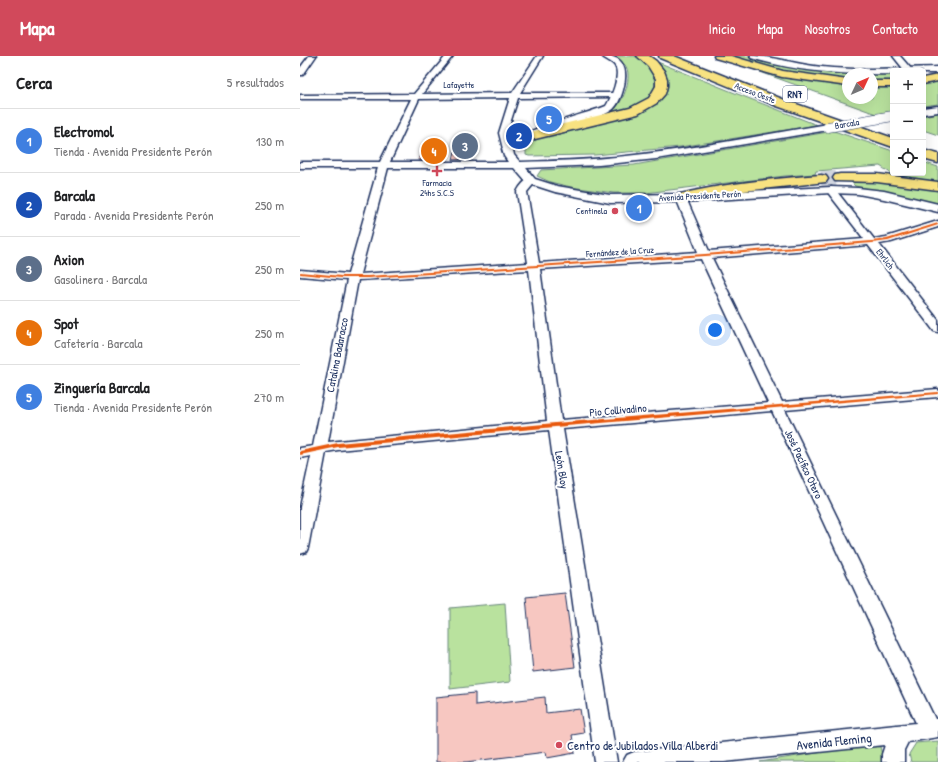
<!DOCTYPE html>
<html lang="es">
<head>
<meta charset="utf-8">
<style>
	body { margin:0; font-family:"Patrick Hand",sans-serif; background:#f6f6f6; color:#202124 }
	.controls { position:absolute; right:12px; top:12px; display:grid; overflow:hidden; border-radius:4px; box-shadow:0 4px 16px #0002 }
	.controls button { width:36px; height:36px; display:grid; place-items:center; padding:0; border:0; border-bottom:1px solid #e0e0e0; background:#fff; color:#202124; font:20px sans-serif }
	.compass { position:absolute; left:542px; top:12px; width:36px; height:36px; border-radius:50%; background:#fff; box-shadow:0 4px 16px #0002; rotate:46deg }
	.you { position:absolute; left:415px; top:274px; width:14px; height:14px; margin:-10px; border:3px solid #fff; border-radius:50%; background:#1a73e8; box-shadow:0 0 0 6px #1a73e833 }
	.badge { display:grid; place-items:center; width:26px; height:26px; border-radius:50%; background:#d1495b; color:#fff; font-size:13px; font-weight:700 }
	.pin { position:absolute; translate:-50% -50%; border:2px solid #fff; box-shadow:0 1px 4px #0006 }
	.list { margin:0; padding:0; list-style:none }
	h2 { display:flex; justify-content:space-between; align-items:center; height:52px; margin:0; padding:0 16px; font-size:17px }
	h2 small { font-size:13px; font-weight:400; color:#757577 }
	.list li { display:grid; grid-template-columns:26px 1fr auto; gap:12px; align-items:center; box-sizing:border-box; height:64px; padding:0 16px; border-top:1px solid #e0e0e0 }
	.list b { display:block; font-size:15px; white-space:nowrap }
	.list p { margin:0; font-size:13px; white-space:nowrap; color:#757577 }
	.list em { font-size:13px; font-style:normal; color:#757577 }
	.icon { flex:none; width:22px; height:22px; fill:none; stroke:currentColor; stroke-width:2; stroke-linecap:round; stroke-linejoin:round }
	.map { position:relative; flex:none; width:638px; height:706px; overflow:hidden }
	header { display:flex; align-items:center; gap:24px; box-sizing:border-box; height:56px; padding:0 20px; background:#d1495b; color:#fff }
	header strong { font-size:19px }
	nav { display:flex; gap:22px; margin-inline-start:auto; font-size:14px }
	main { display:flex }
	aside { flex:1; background:#fff }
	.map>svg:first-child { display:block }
	.green { fill:#b9e29e; stroke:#6a887e }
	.building { fill:#f7c7c1; stroke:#1b2f5e }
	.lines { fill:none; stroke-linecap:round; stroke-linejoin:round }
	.motorway-tunnel { stroke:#d1d5df; stroke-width:15; stroke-dasharray:15 8; stroke-linecap:butt }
	.minor-casing { stroke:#1b2f5e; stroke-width:3 }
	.tertiary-casing { stroke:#1b2f5e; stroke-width:3 }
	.motorway-casing { stroke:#1b2f5e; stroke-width:3 }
	.minor { fill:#fff; fill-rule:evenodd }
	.tertiary { fill:#fff; fill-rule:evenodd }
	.motorway { fill:#f8e281; fill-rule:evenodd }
	.tertiary-bridge-casing { stroke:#1b2f5e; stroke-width:11; stroke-linecap:butt }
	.tertiary-bridge { stroke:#fff; stroke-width:10 }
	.cycleway-casing { stroke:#fff; stroke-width:3 }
	.cycleway { fill:#e8590c; fill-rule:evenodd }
	.poi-dot { fill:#d1495b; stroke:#fff; stroke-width:1.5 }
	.labels { text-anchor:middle; stroke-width:4; stroke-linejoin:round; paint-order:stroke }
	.far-street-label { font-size:9px; fill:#1b2f5e; stroke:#fff }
	.far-poi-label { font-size:9px; fill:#1b2f5e; stroke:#fff }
	.shield { fill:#fff; stroke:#5f6d8e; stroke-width:1 }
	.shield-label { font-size:10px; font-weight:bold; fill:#1b2f5e }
	.street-label { font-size:11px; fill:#1b2f5e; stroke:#fff }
	.near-street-label { font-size:13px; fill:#1b2f5e; stroke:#fff }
	.near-poi-label { font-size:13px; fill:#1b2f5e; stroke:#fff; text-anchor:start }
</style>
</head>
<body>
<header>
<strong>Mapa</strong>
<nav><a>Inicio</a><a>Mapa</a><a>Nosotros</a><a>Contacto</a></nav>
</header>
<main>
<aside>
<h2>Cerca<small>5 resultados</small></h2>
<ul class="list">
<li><span class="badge" style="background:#3f7fe0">1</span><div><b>Electromol</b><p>Tienda · Avenida Presidente Perón</p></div><em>130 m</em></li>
<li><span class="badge" style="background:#1a4fb4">2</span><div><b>Barcala</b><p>Parada · Avenida Presidente Perón</p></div><em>250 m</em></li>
<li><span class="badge" style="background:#5c6f8a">3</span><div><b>Axion</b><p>Gasolinera · Barcala</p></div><em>250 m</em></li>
<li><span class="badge" style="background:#e8710a">4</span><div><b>Spot</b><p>Cafetería · Barcala</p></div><em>250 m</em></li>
<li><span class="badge" style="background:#3f7fe0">5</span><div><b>Zinguería Barcala</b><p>Tienda · Avenida Presidente Perón</p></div><em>270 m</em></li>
</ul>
</aside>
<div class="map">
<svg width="638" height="706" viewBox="0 0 638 706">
	<rect width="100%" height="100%" fill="#fff"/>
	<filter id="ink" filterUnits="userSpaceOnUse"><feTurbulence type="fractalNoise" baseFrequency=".025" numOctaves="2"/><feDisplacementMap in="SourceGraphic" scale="8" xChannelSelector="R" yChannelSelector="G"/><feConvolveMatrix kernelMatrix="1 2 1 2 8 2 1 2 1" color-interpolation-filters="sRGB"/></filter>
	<g filter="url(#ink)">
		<path class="green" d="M312,0C319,0 328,0 334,0C338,1 343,6 346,9C358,21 358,36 344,46C330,56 297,61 279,66C290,62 303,59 314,53C324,46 333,19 325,9C322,5 316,3 312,0Z
			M427,0H450L486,10L593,16V25L572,26V18H548V25L484,16Z
			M427,4L452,11L548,27V42H572V29L593,28V56L576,58Z
			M355,5L435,37L517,69L380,91L295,99L229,100L226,99V89L245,79L344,55C355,49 372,38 367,24C365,17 359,10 355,5Z
			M638,24V48L623,50V26Z
			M638,57V79L623,74V60Z
			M534,75L593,95V117H623V106L638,111V126L592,118L580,110L516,115L515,118L485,120L345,137H314L271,131L250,126L237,120L241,114L334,109Z
			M551,126H584L638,134V148L555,130Z
			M205,547L210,626L150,633V552Z
			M638,685V706H611L609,698L616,687Z
			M579,687L584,706H460Z"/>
		<path class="building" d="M157,86H175L171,103L153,104Z
			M123,91H143L138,104H118Z
			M265,537L275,611L233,616L226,541Z
			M175,637V649L245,641L246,657L280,653L284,677L272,679L275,697L247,702L246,696L166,706H136V641Z"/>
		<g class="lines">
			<path class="motorway-tunnel" d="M521,123L540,122"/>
			<g class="minor-casing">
				<path id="minor" d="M9,0H16L3,19H0V12Z
					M146,0H153L122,38L212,37L237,0H243L220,37H317L321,39L317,41L218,42L207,77L211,93L207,96L203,93L199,77L210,42L119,43L89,108L60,218L228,207L217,136C220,130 225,124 231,122L236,125L227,136L239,207L398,196L376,142L381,139L386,142L409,195L564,183L526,134L531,131L534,132L574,183L586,181L638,165V171L591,186L579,188L638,264V276L634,275L568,189L412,202L482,346L638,333V341L485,354L635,663H638V681L608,686L604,694V706H582V698L585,689L424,706H323L327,699L334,696L616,667L472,355L263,373L317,706H295L249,374L38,394L26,396L8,492L6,496L0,498V451L11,400L0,402V392L13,390L47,224L0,220V214L48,218L79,108L111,43H0V39L114,38ZM401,203L468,347L261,364L240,213ZM229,214L247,365L28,386L58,224Z
					M593,0H600L613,15H605Z"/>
			</g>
			<g class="tertiary-casing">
				<path id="tertiary" d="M302,0C311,0 321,1 324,12C328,22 321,48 312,54C304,60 292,62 283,65C259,73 234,79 213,94L214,99L220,106C255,105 291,104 326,100C394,93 461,79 528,68L533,71L528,74L356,103L299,109L226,112L235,123L257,130L310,139L381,138L531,131L558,132L584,135L638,148V156L584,143L558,138L531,137L381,146L310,147L255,136L227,127L214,112H0V106H208L204,100L202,93C216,74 281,60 306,50C311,42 321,19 315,10C312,5 305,4 302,0Z
					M450,0C474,0 498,9 522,11C560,15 599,12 638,11V17H623V15H593V18C544,19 498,16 451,2Z
					M638,50V56L623,58V52Z"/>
			</g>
			<g class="motorway-casing">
				<path id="motorway" d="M337,0H349L356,5L364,15L367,23V30L365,38L357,47L338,58L231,84L226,83L224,80L226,77L330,52L349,42L356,30V23L348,10Z
					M359,0H374L485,44L593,82V91L477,50L360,2Z
					M414,0H431L483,15L548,24V30L482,21L415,2Z
					M638,19V25L623,28V22Z
					M572,25H593V31H572Z
					M623,94L638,98V107L623,103Z
					M540,118H577L638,126V134L577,126L535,125L533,122L535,119Z
					M521,119L526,120L528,123L526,126L433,136L381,147L376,145L373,142L376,139C424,127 472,123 521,119Z"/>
			</g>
			<use href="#minor" class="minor"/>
			<use href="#tertiary" class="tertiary"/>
			<use href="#motorway" class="motorway"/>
			<g class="tertiary-bridge-casing">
				<path id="tertiary-bridge" d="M528,71L593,60"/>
			</g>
			<use href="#tertiary-bridge" class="tertiary-bridge"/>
			<g class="cycleway-casing">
				<path id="cycleway" d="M638,167V169L588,185L572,187L405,200L68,222H41L0,218V216L41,220H68L405,198L572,185L587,183Z
					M638,336V338L255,371L38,391L0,399V395L38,387L255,367Z"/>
			</g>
			<use href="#cycleway" class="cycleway"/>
		</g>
	</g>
	<g class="poi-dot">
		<path d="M135 109h4v4h4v4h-4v4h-4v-4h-4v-4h4z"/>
		<circle cx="315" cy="155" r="4"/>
		<circle cx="259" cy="689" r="4"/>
	</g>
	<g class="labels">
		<g class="far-street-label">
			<text x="159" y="32">Lafayette</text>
			<text transform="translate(455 37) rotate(21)" y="3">Acceso Oeste</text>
			<text transform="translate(547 68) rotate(-9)" y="3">Barcala</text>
			<text transform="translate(400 140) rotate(-3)" y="3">Avenida Presidente Perón</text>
			<text transform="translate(320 196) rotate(-4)" y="3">Fernández de la Cruz</text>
			<text transform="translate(585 203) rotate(53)" y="3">Ehrlich</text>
		</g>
		<g class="far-poi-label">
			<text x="137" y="130">Farmacia<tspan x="137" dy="10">24hs S.C.S</tspan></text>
			<text x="307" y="158" text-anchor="end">Centinela</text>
		</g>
		<rect class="shield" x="483" y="30" width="24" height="16" rx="3"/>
		<g class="shield-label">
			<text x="495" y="42">RN7</text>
		</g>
		<g class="street-label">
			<text transform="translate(37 299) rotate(-79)" y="4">Catalina Badaracco</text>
			<text transform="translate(318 354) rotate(-5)" y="4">Pio Collivadino</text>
			<text transform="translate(504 408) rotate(65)" y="4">José Pacífico Otero</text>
			<text transform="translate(262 414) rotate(81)" y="4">León Bloy</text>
		</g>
		<g class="near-street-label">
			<text transform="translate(534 685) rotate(-6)" y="5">Avenida Fleming</text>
		</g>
		<g class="near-poi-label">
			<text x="267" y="694">Centro de Jubilados Villa Alberdi</text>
		</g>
	</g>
</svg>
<div class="controls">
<button>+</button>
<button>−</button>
<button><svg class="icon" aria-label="locate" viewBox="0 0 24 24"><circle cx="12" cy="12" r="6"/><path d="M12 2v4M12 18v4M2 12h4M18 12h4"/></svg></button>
</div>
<svg class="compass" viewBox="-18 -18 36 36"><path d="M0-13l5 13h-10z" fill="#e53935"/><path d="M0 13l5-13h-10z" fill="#757577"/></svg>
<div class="you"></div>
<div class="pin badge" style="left:339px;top:152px;background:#3f7fe0">1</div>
<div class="pin badge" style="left:219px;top:80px;background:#1a4fb4">2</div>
<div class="pin badge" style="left:165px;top:90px;background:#5c6f8a">3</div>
<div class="pin badge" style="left:134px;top:95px;background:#e8710a">4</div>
<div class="pin badge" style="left:249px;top:63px;background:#3f7fe0">5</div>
</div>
</main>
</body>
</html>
